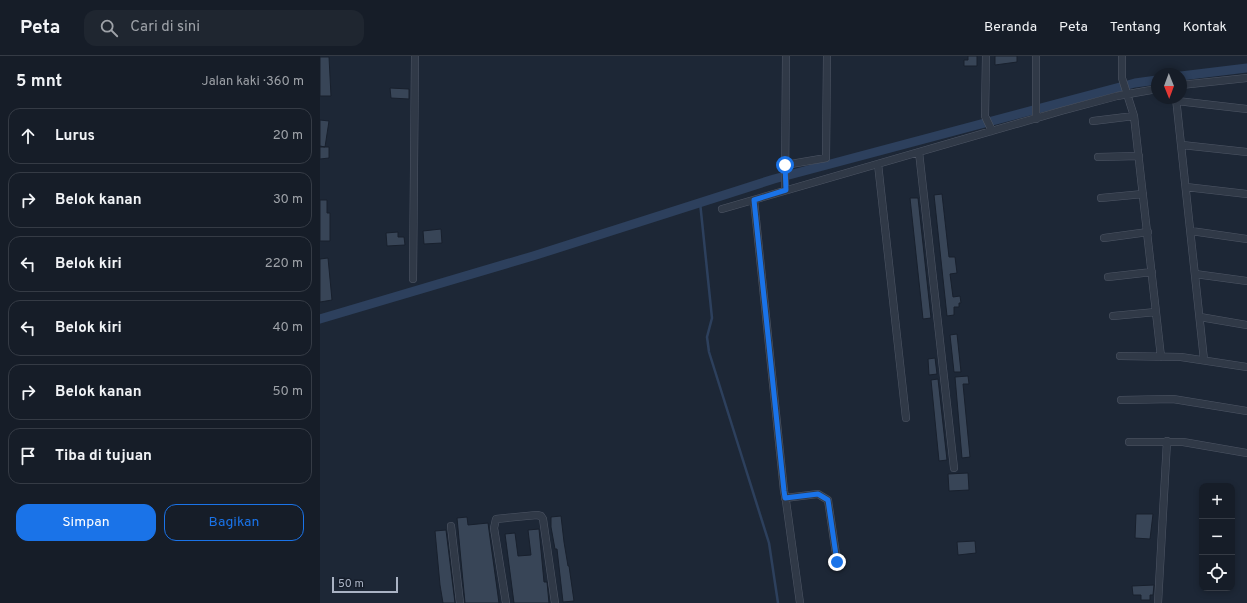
<!DOCTYPE html>
<html lang="id">
<head>
<meta charset="utf-8">
<style>
	body { margin:0; font-family:Overpass,sans-serif; background:#1f2630; color:#f1f3f6 }
	.controls { position:absolute; right:12px; bottom:12px; display:grid; overflow:hidden; border-radius:8px; box-shadow:0 2px 6px #0003 }
	.controls button { width:36px; height:36px; display:grid; place-items:center; padding:0; border:0; border-bottom:1px solid #353b45; background:#161d28; color:#f1f3f6; font:20px sans-serif }
	.compass { position:absolute; left:831px; top:12px; width:36px; height:36px; border-radius:50%; background:#161d28; box-shadow:0 2px 6px #0003; rotate:179deg }
	.scale { position:absolute; left:12px; bottom:10px; width:66px; box-sizing:border-box; padding-left:4px; border:2px solid #aab3c4; border-top:0; font-size:11px; line-height:14px; white-space:nowrap; color:#aab3c4; -webkit-text-stroke:3px #161e2b; paint-order:stroke }
	.stop { position:absolute; width:12px; height:12px; margin:-9px; border:3px solid #1a73e8; border-radius:50%; background:#fff }
	.stop.end { background:#1a73e8; border-color:#fff; box-shadow:0 1px 4px #0008 }
	.list { margin:0; padding:0; list-style:none }
	h2 { display:flex; justify-content:space-between; align-items:center; height:52px; margin:0; padding:0 16px; font-size:17px }
	h2 small { font-size:13px; font-weight:400; color:#9ea2a8 }
	.list li { display:grid; grid-template-columns:26px 1fr auto; gap:12px; align-items:center; box-sizing:border-box; height:56px; margin:0 8px 8px; padding:0 8px; border:1px solid #353b45; border-radius:12px }
	.list b { display:block; font-size:15px; white-space:nowrap }
	.list em { font-size:13px; font-style:normal; color:#9ea2a8 }
	.actions { display:flex; gap:8px; padding:12px 16px }
	.actions a { flex:1; padding:9px 0; border:1px solid #1a73e8; border-radius:12px; text-align:center; font-size:14px; color:#1a73e8 }
	.actions .main { background:#1a73e8; color:#fff }
	.icon { flex:none; width:22px; height:22px; fill:none; stroke:currentColor; stroke-width:2; stroke-linecap:round; stroke-linejoin:round }
	.map { position:relative; flex:none; width:927px; height:547px; overflow:hidden }
	header { display:flex; align-items:center; gap:24px; box-sizing:border-box; height:56px; padding:0 20px; background:#161d28; border-bottom:1px solid #353b45 }
	header strong { font-size:19px }
	nav { display:flex; gap:22px; margin-inline-start:auto; font-size:14px }
	.search { width:280px; height:36px; background:#1f2630; display:flex; align-items:center; gap:10px; box-sizing:border-box; padding:0 14px; border-radius:12px; color:#9ea2a8; font-size:15px }
	main { display:flex }
	aside { flex:1; background:#161d28 }
	.map>svg:first-child { display:block }
	.lines { fill:none; stroke-linecap:round; stroke-linejoin:round }
	.stream { stroke:#2d405d; stroke-width:2.5 }
	.canal { stroke:#2d405d; stroke-width:9 }
	.building { fill:#384557; stroke:#18202d }
	.minor-casing { stroke:#4e5665; stroke-width:8 }
	.minor { stroke:#303947; stroke-width:7 }
	.route { stroke:#1a73e8; stroke-width:5 }
</style>
</head>
<body>
<header>
<strong>Peta</strong>
<div class="search"><svg class="icon" aria-label="search" viewBox="0 0 24 24"><circle cx="10" cy="10" r="6"/><path d="M15 15l6 6"/></svg>Cari di sini</div>
<nav><a>Beranda</a><a>Peta</a><a>Tentang</a><a>Kontak</a></nav>
</header>
<main>
<aside>
<h2>5 mnt<small>Jalan kaki · 360 m</small></h2>
<ul class="list">
<li><svg class="icon" aria-label="ahead" viewBox="0 0 24 24"><path d="M12 20V5M6 11l6-6 6 6"/></svg><div><b>Lurus</b></div><em>20 m</em></li>
<li><svg class="icon" aria-label="right" viewBox="0 0 24 24"><path d="M7 20v-9h11M14 6l5 5-5 5"/></svg><div><b>Belok kanan</b></div><em>30 m</em></li>
<li><svg class="icon" aria-label="left" viewBox="0 0 24 24"><path d="M17 20v-9H6M10 6l-5 5 5 5"/></svg><div><b>Belok kiri</b></div><em>220 m</em></li>
<li><svg class="icon" aria-label="left" viewBox="0 0 24 24"><path d="M17 20v-9H6M10 6l-5 5 5 5"/></svg><div><b>Belok kiri</b></div><em>40 m</em></li>
<li><svg class="icon" aria-label="right" viewBox="0 0 24 24"><path d="M7 20v-9h11M14 6l5 5-5 5"/></svg><div><b>Belok kanan</b></div><em>50 m</em></li>
<li><svg class="icon" aria-label="arrive" viewBox="0 0 24 24"><path d="M6 21V4h12l-3 4 3 4H6"/></svg><div><b>Tiba di tujuan</b></div></li>
</ul>
<div class="actions"><a class="main">Simpan</a><a>Bagikan</a></div>
</aside>
<div class="map">
<svg width="927" height="547" viewBox="0 0 927 547">
	<rect width="100%" height="100%" fill="#1d2736"/>
	<g class="lines">
		<path class="stream" d="M380,146L392,262L387,281L389,296L449,487L458,547"/>
		<path class="canal" d="M861,20L927,12
			M0,263L213,200L454,123L815,27L837,24"/>
	</g>
	<path class="building" d="M648,0H657V10H644V4H648Z
		M675,0H697V6L675,9Z
		M0,1H9L11,40H0Z
		M70,32L89,33V43L71,42Z
		M0,64L9,65L5,91L0,90Z
		M0,91H9V102L0,103Z
		M622,138L629,201H635L637,217L630,218L633,241L640,240L641,247H639V251H634V259L627,260L614,139Z
		M590,142H598L611,262L603,263Z
		M0,144H7V157H10V185H0Z
		M121,173L122,187L104,188L103,175Z
		M78,176V181H84L85,189L67,190L66,177Z
		M8,202L12,244L0,246V203Z
		M637,278L641,316H634L630,279Z
		M615,302L617,318L609,319L608,303Z
		M648,320L649,328H643L650,401L642,402L635,321Z
		M618,323L627,404L619,405L611,324Z
		M648,417L649,434L629,435L628,418Z
		M816,458H833L830,483L815,482Z
		M241,460L244,486L248,510H249L254,545L243,546L237,493H235L231,471V461Z
		M147,461L148,469L168,467L179,547H145L137,462Z
		M219,473L224,526H227L229,547H194L185,478L195,477L198,500L211,499L208,474Z
		M126,474L135,547H123L120,529L115,475Z
		M655,485L656,497L638,499L637,486Z
		M834,529L833,539H830V544H821V539H813L812,530Z"/>
	<g class="lines">
		<g class="minor-casing">
			<path id="minor" d="M666,0L665,60L672,75
				M802,0V22L814,60L841,301
				M861,29L927,22
				M856,42L884,304
				M857,45L927,53
				M716,63V0
				M773,65L814,60
				M862,89L927,96
				M599,96L634,412
				M778,101L819,100
				M558,108L586,362
				M465,109L506,102L507,0
				M866,131L927,138
				M465,134L466,0
				M781,142L823,138
				M434,144L464,435L466,445L480,547
				M402,153L741,55L797,40L837,33
				M871,175L927,183
				M784,182L828,176
				M875,218L927,225
				M788,221L832,216
				M93,223L95,0
				M793,260L836,256
				M880,261L927,269
				M800,300L861,301L927,311
				M801,344L853,343L927,355
				M809,386H863L927,397
				M465,442L498,438L508,444L517,505
				M131,470L140,547
				M186,547L174,472L176,463L217,459L221,460L223,463L235,547
				M838,547L847,385"/>
		</g>
		<use href="#minor" class="minor"/>
	</g>
	<g class="lines">
		<path class="route" d="M465,109L466,134L434,144L464,435L465,442L498,438L508,444L517,506"/>
	</g>
</svg>
<div class="controls">
<button>+</button>
<button>−</button>
<button><svg class="icon" aria-label="locate" viewBox="0 0 24 24"><circle cx="12" cy="12" r="6"/><path d="M12 2v4M12 18v4M2 12h4M18 12h4"/></svg></button>
</div>
<svg class="compass" viewBox="-18 -18 36 36"><path d="M0-13l5 13h-10z" fill="#e53935"/><path d="M0 13l5-13h-10z" fill="#9ea2a8"/></svg>
<div class="scale">50 m</div>
<div class="stop" style="left:465px;top:109px"></div>
<div class="stop end" style="left:517px;top:506px"></div>
</div>
</main>
</body>
</html>
